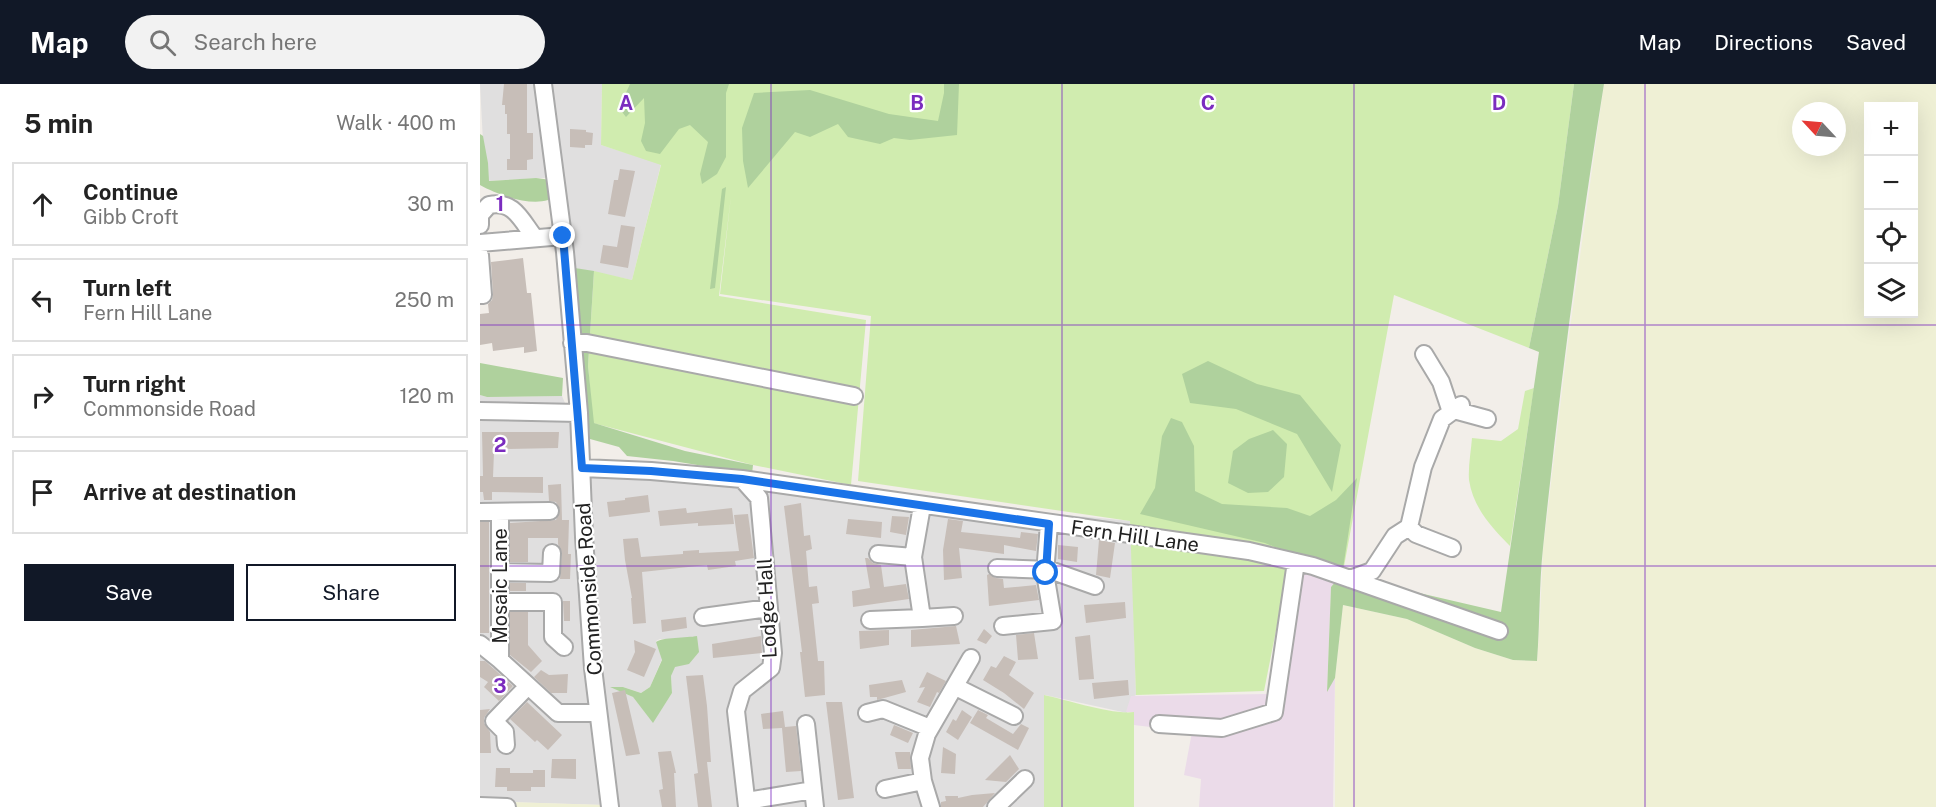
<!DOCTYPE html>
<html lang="en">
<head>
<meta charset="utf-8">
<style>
	body { margin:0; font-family:"Public Sans",sans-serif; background:#f2f2f2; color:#222 }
	.controls { position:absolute; right:18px; top:18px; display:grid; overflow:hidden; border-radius:0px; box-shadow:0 6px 24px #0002 }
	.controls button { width:54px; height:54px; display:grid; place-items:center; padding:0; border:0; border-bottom:2px solid #e0e0e0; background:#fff; color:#222; font:30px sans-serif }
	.compass { position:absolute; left:1312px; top:18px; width:54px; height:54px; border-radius:50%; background:#fff; box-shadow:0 6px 24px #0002; rotate:296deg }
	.stop { position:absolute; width:18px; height:18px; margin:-14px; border:4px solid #1a73e8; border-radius:50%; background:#fff }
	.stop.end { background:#1a73e8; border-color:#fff; box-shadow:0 2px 6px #0008 }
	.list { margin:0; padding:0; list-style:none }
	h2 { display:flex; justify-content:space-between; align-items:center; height:78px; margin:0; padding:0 24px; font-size:26px }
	h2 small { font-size:20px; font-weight:400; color:#767676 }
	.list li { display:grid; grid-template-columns:39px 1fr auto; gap:18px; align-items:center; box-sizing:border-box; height:84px; margin:0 12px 12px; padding:0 12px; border:2px solid #e0e0e0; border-radius:0px }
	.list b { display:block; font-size:22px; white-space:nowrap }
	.list p { margin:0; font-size:20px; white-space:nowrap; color:#767676 }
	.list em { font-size:20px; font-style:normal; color:#767676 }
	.actions { display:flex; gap:12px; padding:18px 24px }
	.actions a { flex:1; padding:14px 0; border:2px solid #111827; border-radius:0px; text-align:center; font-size:21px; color:#111827 }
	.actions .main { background:#111827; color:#fff }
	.icon { flex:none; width:33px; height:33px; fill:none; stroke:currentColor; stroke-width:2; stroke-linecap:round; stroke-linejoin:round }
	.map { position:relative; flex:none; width:1456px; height:723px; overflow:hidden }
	header { display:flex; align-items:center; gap:36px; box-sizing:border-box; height:84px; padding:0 30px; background:#111827; color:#fff }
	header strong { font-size:28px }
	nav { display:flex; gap:33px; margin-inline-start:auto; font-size:21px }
	.search { width:420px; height:54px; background:#f2f2f2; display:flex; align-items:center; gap:15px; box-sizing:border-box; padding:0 21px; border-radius:33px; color:#767676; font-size:22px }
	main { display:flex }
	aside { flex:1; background:#fff }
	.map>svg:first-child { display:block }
	.residential { fill:#e0dfdf; fill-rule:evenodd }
	.industrial { fill:#ebdbe9 }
	.farmland { fill:#eff0d5; fill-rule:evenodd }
	.grass { fill:#d0ecaf }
	.forest { fill:#afd19d }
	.building { fill:#c7beb8 }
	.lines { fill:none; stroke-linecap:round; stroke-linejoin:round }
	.minor-casing { stroke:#a9a9a9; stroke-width:20 }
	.minor { stroke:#fff; stroke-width:16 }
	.route { stroke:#1a73e8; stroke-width:8 }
	.grid { fill:none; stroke:#7b2cbf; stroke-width:1.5; stroke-opacity:0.55 }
	.labels { text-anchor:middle; stroke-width:4.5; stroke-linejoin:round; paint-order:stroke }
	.street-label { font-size:20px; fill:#222; stroke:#fff }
	.grid-label { font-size:20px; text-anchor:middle; font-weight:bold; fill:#7b2cbf; stroke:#fff; stroke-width:4.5; stroke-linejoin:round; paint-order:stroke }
</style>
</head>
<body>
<header>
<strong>Map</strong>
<div class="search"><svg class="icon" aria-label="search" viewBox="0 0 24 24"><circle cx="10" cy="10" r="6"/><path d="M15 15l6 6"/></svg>Search here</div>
<nav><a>Map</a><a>Directions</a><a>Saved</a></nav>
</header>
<main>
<aside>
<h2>5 min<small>Walk · 400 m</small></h2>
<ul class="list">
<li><svg class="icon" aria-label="ahead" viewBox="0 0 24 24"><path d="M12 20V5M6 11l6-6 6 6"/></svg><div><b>Continue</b><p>Gibb Croft</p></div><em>30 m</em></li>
<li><svg class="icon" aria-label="left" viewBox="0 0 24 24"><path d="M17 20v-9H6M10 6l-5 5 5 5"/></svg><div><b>Turn left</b><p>Fern Hill Lane</p></div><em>250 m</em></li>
<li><svg class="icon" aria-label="right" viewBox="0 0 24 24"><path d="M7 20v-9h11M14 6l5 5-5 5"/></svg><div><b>Turn right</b><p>Commonside Road</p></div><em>120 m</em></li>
<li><svg class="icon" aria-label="arrive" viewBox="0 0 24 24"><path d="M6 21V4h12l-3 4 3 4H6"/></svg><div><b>Arrive at destination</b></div></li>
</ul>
<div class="actions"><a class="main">Save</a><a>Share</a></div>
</aside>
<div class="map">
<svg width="1456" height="723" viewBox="0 0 1456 723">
	<rect width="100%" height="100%" fill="#f2eee9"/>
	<path class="residential" d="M0,0H122L121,61L181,80L152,196L95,184L81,93L5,97Z
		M0,311L7,313L82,312L114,387L651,437L656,611L651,614L647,629L565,611L564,723H125L124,721L0,717ZM180,555H201L191,592L192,609L173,638L153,613L132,603H143L161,609L170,603L182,575L176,557Z"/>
	<path class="industrial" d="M810,485L862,492L851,503L847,606L855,594L853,723H719L721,695L704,691L712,648L654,641V628H646L651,612L788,610L807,494Z"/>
	<path class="farmland" d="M1124,0H1456V723H855V594L863,521L927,535L995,564L1033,576L1057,577L1060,533L1063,466L1087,266ZM1388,22H1434V230H1388ZM1321,27H1357V63H1321Z
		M0,717L125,721V723H0Z"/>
	<path class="grass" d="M122,0H1094L1078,122L1049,264L914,211L863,488L810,476L784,607L656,611L650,437L378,397L391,232L240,210L251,112L239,212L386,236L371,401L273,381L113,339L108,282L114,187L152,196L181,81L121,61Z
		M1054,304L1030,462C1011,443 993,423 989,396C988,383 991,367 992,354L1021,357L1038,345L1045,307Z
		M564,611C588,616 632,631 654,628V723H564Z"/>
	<path class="forest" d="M150,0H249L246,9V73L237,90L222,100L220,90L228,58L210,41L199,45L180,70L166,67L161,57L165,39L164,14L146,33L139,24Z
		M464,0H479L477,51L430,56L414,54L400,60L368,53L358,40L330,53L315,48L268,104L263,77L262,44L274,9L330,6L409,30L458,37L464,9Z
		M1094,0H1124C1099,154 1079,309 1063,464C1059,501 1060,539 1057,577L1033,576L995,564L927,535L863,521L855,594L847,608L851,503L861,491L785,459L660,430L675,404L682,352L691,334L702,338L714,362L715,407L742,420L807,424L830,432L856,416L877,394L862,491L1021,528L1059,268L1049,264L1078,122Z
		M0,50L3,52L8,79L9,97L56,94L71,96L68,116C49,122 18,111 0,101Z
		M246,103L235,204L230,205L242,105Z
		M95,184L114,187L108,282L114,339L205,367L273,381L272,390L193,377L147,372L139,363L110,355Z
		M728,277L777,300L820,311L861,361L852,408L817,350L756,325L710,319L702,290Z
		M0,279L83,294L82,312L7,313L0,311Z
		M793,346L807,360L804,393L788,408L768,409L748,399L753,367L769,355Z
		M217,552L219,568L209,580L195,583L191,592L192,609L173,639L153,613L130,603H143L161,609L170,603L182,576L176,558C182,553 207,554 217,552Z"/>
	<path class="building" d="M24,0H47V49H53V75L47,76V86H27V75H30V50H27V30H25V21H22Z
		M90,45L106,46V48L113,49L112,61H105V64L90,63Z
		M140,85L155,87L145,133L128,130L134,96H138Z
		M141,141L155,143L148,184L120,179L123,161L137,163Z
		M43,174L47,209H51L57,267L44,269V263L13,267L12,259L0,261V230L9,229L8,220L12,216L13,211L11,178Z
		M2,348H79L78,364L22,365V368H14L13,393H63V409L12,408V416H4L3,408H0V392H3Z
		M81,400L82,436H89L88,470H91L90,495H80L82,470L78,460V454H48V478H30V439L76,436L80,426L76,418L69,417L68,401Z
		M168,411L170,428L129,433L127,418L145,416V414Z
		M321,419L324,452L330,451L332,465L326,467L329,503L337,502L339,519L332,520L338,577H344L345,611L325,613L320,568H322L304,422Z
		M206,424L207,429L252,424L254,440L218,442V439L180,442L178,427Z
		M268,430L274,474L255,477L256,482L228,486L227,481L162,488L166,539L153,540L151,514H152L145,476L143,455L158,454L161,473L203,470V467L219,466V469L259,467L254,431Z
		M412,432L429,433L426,451L410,448Z
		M368,435L402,438L401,454L366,450Z
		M468,435L483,437L481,448L540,454L541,448L558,450L556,467L524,461V470L479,464L482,494L464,496L463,466Z
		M0,438H9V549H0Z
		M619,456L635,459L630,494L616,491Z
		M578,461L598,463L597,478L578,475Z
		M385,474H388L393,479L401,481L404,503L426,500L429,515L373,523L372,507L390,504Z
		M509,490L516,494L523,495L524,504L556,501L559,516L509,522L507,491Z
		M30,499H46V507H30Z
		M83,517H90V537H84Z
		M645,518L646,534L606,539L604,521Z
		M30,528H48V561L62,577L51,588L30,571Z
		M206,533L207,544L182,548L181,536Z
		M476,542L480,560L431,563V546Z
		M504,545L512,552L506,560L497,556Z
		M409,546V561L380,565L379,547Z
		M554,549L558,575L538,576L536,551Z
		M610,551L614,595L599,596L595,553Z
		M281,552L282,569L233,574L232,560Z
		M154,556L176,565L164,593L147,586L155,568Z
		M524,572L536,578L529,591L554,609L544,625L524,609L503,596L511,582L516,584Z
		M0,577H5L33,602L19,617L4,603L8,598L0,593Z
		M61,586L69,591L88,590L87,609H71L54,593Z
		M447,588L466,597L459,609L457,608L450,623L437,618L445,603L439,604Z
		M223,591L227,622L231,678H227L232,723H218L214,690L218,689L206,592Z
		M422,596L426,608L397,616V613H390L389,601Z
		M648,596L649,611L614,615L612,599Z
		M145,606L160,670L146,672L132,609Z
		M47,618L82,651L68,666L57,656L55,658L30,635Z
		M346,618H362L374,714L358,716Z
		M10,625L4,634V639L10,648L11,669H0V626Z
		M482,626L492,633L478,656L466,648L473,635L476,637Z
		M498,626L508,631L506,634L533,650L541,640L549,644L538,666L490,639Z
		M303,627L305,643L316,642L321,687L306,688L302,644L283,645L281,630Z
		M414,641L433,649L428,659L410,651Z
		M463,663L476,670L475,690L461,689Z
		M191,667L196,689H194L196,723H182L179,706L183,705L178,668Z
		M415,668H430L431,685H418Z
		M530,671L539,685L526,698L505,696Z
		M72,675H96V695L71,694Z
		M16,684H30V689H53V686H65V703H51V707H27V703H15Z
		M515,709L503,723H461V718L466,717L465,712H478V714L492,711Z"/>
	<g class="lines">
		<g class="minor-casing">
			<path id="minor" d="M63,0L85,168L99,329L104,453L113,584L130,723
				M0,141V131L9,121C34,116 41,136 55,154
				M0,159L83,152
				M0,171L3,211H0
				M92,259H107L374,312
				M944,270L961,298L971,328
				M974,326L1007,335
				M0,327L99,329
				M102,384L171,387L262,395L769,467L833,482L1019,547
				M262,395L279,414L293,569L291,584L262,607L256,627L267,723
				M442,422L433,473L442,534L474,532
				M0,428L70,427
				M20,428V576
				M929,443L936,450L972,464
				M398,470L433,473
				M517,484L570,486L615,502
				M20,488L71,489L72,469
				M870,495L892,487L915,452L929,443L943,383L962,335L981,321
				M20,518H73V553L84,563
				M223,533L289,524
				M390,536L442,534
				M523,542L573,537L565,489L569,440
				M0,560L20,576L78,629H118
				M476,603L534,632
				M387,629L403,625L450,644
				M326,640L335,723
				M679,640L742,644L794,628L816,478
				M26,661L25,648L14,637L48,602
				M405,705L443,697
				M267,717L333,706
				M0,722L27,723
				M451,723L443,697L440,674L447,650L491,574
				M516,723L545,695"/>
		</g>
		<use href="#minor" class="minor"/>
	</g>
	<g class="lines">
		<path class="route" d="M83,152L102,384L171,387L262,395L569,440L566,489"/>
	</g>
	<path class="grid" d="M291,0V723M582,0V723M874,0V723M1165,0V723M0,241H1456M0,482H1456"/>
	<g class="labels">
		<g class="street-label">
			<text transform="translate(655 452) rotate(8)" y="7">Fern Hill Lane</text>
			<text transform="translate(20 502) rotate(-90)" y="7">Mosaic Lane</text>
			<text transform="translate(109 505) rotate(-94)" y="7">Commonside Road</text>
			<text transform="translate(287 524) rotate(-93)" y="7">Lodge Hall</text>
		</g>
	</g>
	<g class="grid-label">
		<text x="146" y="26">A</text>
		<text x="437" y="26">B</text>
		<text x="728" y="26">C</text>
		<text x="1019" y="26">D</text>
		<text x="20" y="127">1</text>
		<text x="20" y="368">2</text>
		<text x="20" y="609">3</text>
	</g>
</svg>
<div class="controls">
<button>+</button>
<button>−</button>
<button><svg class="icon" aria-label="locate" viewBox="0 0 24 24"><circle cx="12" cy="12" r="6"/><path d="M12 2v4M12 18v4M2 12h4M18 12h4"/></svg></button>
<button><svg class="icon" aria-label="layers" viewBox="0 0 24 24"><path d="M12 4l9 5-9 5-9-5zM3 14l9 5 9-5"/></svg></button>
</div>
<svg class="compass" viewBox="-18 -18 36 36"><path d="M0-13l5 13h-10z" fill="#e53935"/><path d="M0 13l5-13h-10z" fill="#767676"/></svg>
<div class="stop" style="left:566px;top:489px"></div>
<div class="stop end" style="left:83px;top:152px"></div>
</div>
</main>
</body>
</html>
